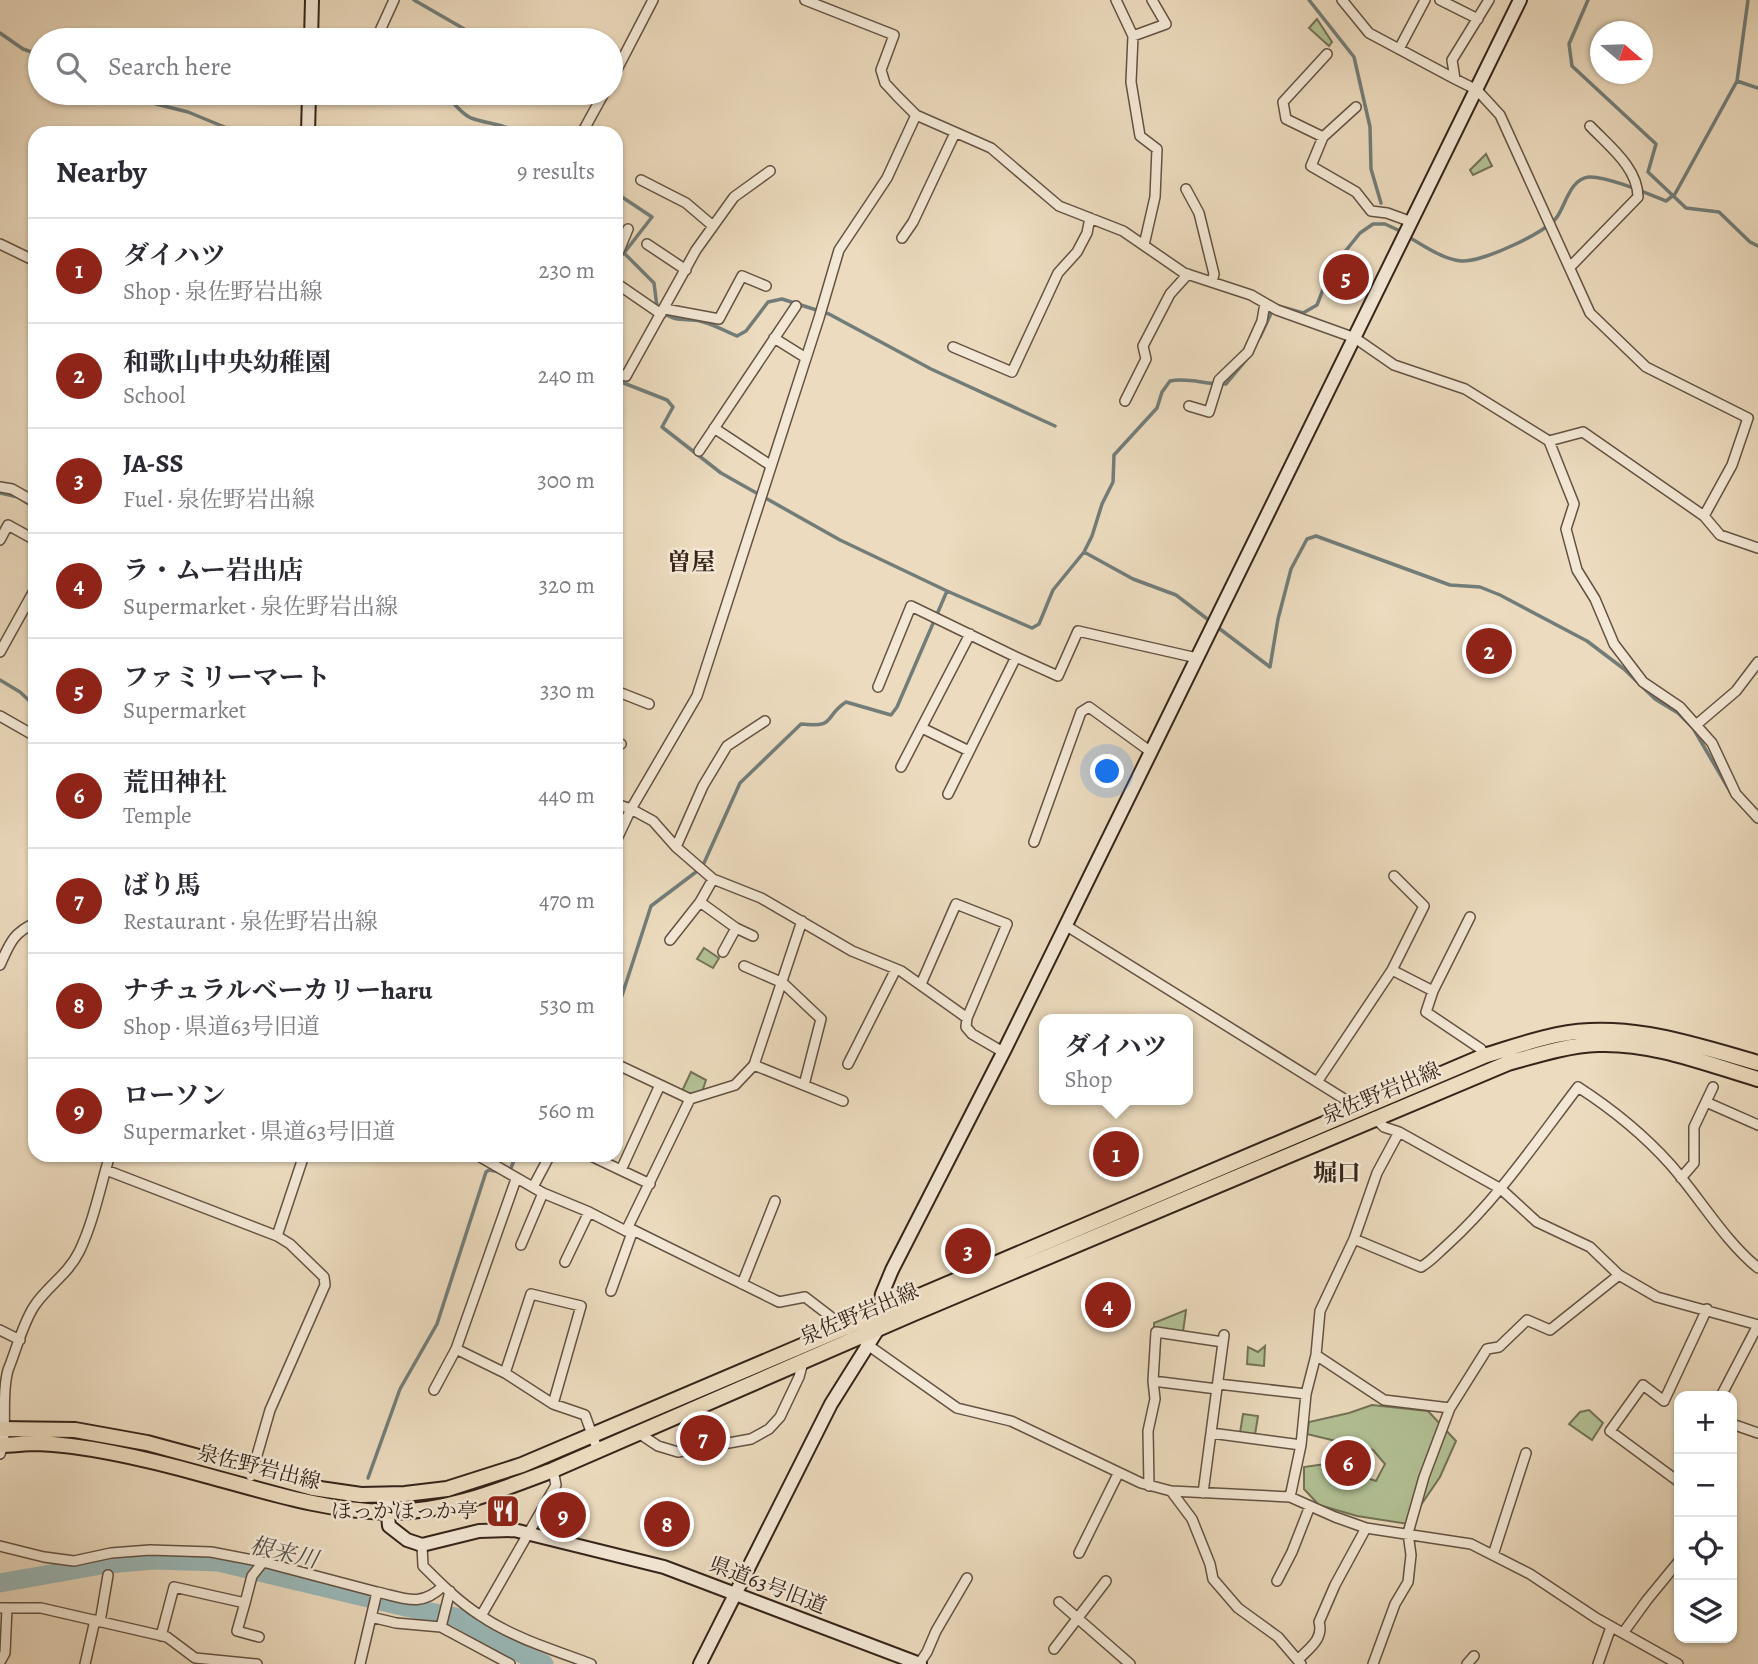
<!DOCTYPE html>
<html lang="en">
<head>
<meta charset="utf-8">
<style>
	body { margin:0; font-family:Alegreya,"Noto Serif JP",serif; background:#f7f7f7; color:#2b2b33 }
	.controls { position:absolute; right:21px; bottom:21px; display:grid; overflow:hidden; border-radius:14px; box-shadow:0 2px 5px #0004 }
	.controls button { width:63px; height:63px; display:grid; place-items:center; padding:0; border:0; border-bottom:2px solid #e1e1e2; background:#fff; color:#2b2b33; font:35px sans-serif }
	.compass { position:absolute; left:1590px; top:21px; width:63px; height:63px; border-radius:50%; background:#fff; box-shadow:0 2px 5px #0004; rotate:109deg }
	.you { position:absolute; left:1108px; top:772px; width:24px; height:24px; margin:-18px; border:5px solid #fff; border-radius:50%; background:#1a73e8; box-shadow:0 0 0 10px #1a73e833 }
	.badge { display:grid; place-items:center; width:46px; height:46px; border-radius:50%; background:#8f2418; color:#fff; font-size:23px; font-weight:700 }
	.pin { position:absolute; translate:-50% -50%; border:4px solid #fff; box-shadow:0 2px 7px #0006 }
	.popup { position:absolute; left:1039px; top:1014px; width:154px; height:91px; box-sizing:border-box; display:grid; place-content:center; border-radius:14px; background:#fff; filter:drop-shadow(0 2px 5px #0005); font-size:23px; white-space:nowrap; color:#7c7c81 }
	.popup b { font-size:26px; color:#2b2b33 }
	.popup::after { content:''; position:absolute; left:50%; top:100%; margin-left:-14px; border:14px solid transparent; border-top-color:#fff }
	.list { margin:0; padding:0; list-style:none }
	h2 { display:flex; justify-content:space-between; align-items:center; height:91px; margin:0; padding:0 28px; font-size:30px }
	h2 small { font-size:23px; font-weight:400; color:#7c7c81 }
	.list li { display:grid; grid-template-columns:46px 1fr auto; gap:21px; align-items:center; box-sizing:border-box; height:105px; padding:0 28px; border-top:2px solid #e1e1e2 }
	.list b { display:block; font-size:26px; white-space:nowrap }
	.list p { margin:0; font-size:23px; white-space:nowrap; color:#7c7c81 }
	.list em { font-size:23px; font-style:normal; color:#7c7c81 }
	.icon { flex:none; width:38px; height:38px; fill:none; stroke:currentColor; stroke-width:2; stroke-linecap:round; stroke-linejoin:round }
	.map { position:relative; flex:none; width:1758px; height:1664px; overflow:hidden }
	.search { position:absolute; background:#fff; box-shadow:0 2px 5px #0004; left:28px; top:28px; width:595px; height:77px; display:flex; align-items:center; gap:18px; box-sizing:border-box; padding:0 24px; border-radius:38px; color:#7c7c81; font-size:26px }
	.panel { position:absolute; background:#fff; box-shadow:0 2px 5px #0004; left:28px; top:126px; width:595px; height:1036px; border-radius:21px }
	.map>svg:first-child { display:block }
	.green { fill:#b2c195; stroke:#747258; stroke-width:2 }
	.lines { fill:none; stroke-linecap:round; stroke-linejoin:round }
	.stream { stroke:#727d79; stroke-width:3.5 }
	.river { stroke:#9ab9b9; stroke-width:19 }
	.street-casing { stroke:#645243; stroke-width:12 }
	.secondary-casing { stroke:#36241a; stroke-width:16 }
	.primary-casing { stroke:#36241a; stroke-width:18 }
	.street { stroke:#f3e8d5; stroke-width:9 }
	.secondary { stroke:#f3e8d5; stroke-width:12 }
	.primary { stroke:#ecdbbe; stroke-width:14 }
	.labels { text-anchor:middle; stroke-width:5; stroke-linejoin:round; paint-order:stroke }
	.street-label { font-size:21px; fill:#36241a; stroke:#f3e8d5 }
	.poi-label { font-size:21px; fill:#36241a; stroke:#f3e8d5; text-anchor:end }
	.water-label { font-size:23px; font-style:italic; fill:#54514a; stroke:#f3e8d5 }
	.quarter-label { font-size:24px; font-weight:bold; fill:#36241a; stroke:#f3e8d5 }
</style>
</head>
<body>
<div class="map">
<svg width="1758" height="1664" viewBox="0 0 1758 1664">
	<rect width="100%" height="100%" fill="#ecdbbe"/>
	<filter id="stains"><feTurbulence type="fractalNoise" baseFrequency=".00286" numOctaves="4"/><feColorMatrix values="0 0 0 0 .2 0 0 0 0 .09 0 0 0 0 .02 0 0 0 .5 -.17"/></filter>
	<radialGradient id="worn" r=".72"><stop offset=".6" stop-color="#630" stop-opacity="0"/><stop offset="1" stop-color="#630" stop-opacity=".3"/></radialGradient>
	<path class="green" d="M1317,19L1332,42L1329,46L1309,28Z
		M1486,154L1492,166L1473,175L1470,170Z
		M704,948L719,958L713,968L697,959Z
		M691,1072L706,1080L702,1092L693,1095L682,1091Z
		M1186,1310L1183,1332L1154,1329V1323Z
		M1265,1346L1264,1366L1247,1364L1248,1347L1258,1352Z
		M1372,1405L1428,1411L1456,1441L1440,1477L1408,1524L1357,1516L1319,1505L1304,1489V1467L1325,1464L1376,1481L1385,1464L1373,1450L1307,1434L1309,1422L1349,1413Z
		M1589,1410L1603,1423L1592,1440L1569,1424L1580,1412Z
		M1243,1414L1258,1416L1255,1435L1240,1433Z"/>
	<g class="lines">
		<path class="stream" d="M414,0L466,30L460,40
			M1309,0L1354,57L1370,127L1371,169L1381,203
			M1588,0L1569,44L1572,66L1656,144L1648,172L1686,208L1719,212L1750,242L1758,246
			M0,33L23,49L40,55
			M1737,81L1758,88
			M133,93L156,104L188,112L239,133
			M441,93C453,99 458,112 471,118C487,124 505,124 520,133
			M616,193L652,217L624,253L654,283L657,307
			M1412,239C1428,248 1443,259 1461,261C1480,263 1546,233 1557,217C1566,204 1570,179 1589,177C1607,176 1648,194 1666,201L1675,194L1737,81L1748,0
			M663,312C675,323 687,318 700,321C713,324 725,331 737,336L746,331L768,302L782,299L829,314L931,369L1055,426
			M1260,337L1275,305L1303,313L1317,305L1331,269L1360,233L1373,224H1385L1398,230
			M616,380L667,400L673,407L662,427L721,473L840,540L947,591
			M0,493L18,497L35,508
			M1084,552L1133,579L1176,595L1210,621
			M1216,626L1270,667L1278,619L1291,569L1307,539L1316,536L1450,585L1480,587L1500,595L1587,641L1624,669L1655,699L1678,713L1693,728L1731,793
			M0,680L20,692L35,706
			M616,1014L651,906L696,872L704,863L740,783L801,724C837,728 823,717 846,702L891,715L897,707L947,591L1032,628L1039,624L1053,590L1084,552L1092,536L1102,504L1113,482L1114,455L1157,408L1162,392L1170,381C1188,377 1207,385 1226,384L1252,353
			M507,1170L511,1168L516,1155
			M368,1478L400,1389L437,1324L486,1172L489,1170L500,1172"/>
		<path class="river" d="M0,1583L107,1564L155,1560L218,1562L410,1608L456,1617L509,1648L544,1664"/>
		<g class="street-casing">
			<path id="street" d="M805,0L894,35L881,70L885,83L898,97L916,115L991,148L1059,206L1123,231L1184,273L1251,295L1277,310L1355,338L1394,365L1465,389L1549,441L1574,504L1566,529L1577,570L1595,599L1614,644L1643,682L1680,707L1712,743L1736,794L1758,818
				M1116,0L1133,36L1131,82L1140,136L1157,149L1155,197L1144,245
				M1342,0L1369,33L1455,79
				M1440,0L1478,19
				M1489,0L1452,60L1455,79L1477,90L1500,115L1590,313L1646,367L1748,418L1732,465L1704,516
				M378,35L394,0
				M1133,36L1166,24L1152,0
				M1399,49L1425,0
				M611,81L653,0
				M1356,107L1323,137L1311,166L1356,192L1371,211L1387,213L1412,222
				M582,133L604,93
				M1323,137L1286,119L1283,102L1327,54
				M641,180L686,203L713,226
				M1186,189L1199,213L1214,274L1212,282
				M902,238L913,222L955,133
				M0,244L35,261
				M647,244L686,270
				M616,258L628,229
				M1571,266L1638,197C1638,168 1609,146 1590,126
				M616,283L661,314
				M665,309L719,319L742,276L766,286
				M774,338L806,358
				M953,347L1012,372L1058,273L1077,252L1087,233L1090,218
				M616,373L626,376L696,250L734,197L770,171
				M1125,401L1146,359L1143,346L1170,294L1188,274
				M1189,406L1209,412L1219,380L1248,352L1262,321L1265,303
				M714,428L770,465
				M1549,441L1583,432L1704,516L1720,535L1758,548
				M699,451L796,306
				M0,487L12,489L35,502
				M0,540L8,525L35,540
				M0,652L35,589
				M878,687L911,606L1016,657
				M616,691L649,704
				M0,716L35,736
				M1696,725L1736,691L1758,662
				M922,728L969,751
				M616,743L621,744
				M901,767L970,634
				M948,794L1016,657L1058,676L1078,631L1197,658
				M616,804L631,809L653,821L676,847L713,879L761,898L852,951L901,971L967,1018L966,1027L972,1034L1003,1052
				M616,841L631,809L697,696L819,318L839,250L887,178L916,115
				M1034,842L1081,712L1089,707L1151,752
				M676,847L703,786L727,746L765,721
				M700,902L713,879
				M1065,925L1362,1110
				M670,940L700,902L736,928L753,936
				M723,952L736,928
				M0,965C10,943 13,933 35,923
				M744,966L783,983L821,1019L804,1085
				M1392,970L1433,991L1470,917
				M921,984L956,904L1007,924L967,1018
				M1433,991L1426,1012L1481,1049L1484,1056
				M616,1064L690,1099
				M848,1064L896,969
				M754,1065L843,1101
				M1317,1082L1392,970L1424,906L1394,876
				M1706,1102L1758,1125
				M1374,1117L1384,1127L1399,1132L1501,1189L1537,1222L1590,1247L1619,1275L1657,1297L1758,1325
				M477,1155L543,1193L589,1212L626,1231L633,1230L779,1302L805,1297L848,1330
				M589,1155L650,1184
				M106,1170L277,1236L290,1244L324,1277L325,1285L270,1410L251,1476
				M621,1170L660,1085
				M1681,1178L1694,1163V1127L1713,1087
				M516,1179L456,1349L505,1373L553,1404L585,1415L598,1451
				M533,1187L550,1155
				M626,1231L690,1099L735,1085L754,1065L802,921
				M277,1236L304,1155
				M1354,1239L1421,1267C1431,1261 1437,1254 1446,1246C1497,1200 1536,1142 1578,1087C1612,1109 1643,1134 1670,1164C1700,1198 1723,1239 1758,1268
				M521,1245L543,1193
				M565,1262L589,1212
				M742,1284L775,1201
				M611,1291L633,1230
				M0,1330L20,1340
				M865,1343L957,1408L1011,1421L1141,1483L1171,1491L1290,1497L1335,1517L1366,1528L1471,1544L1530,1574L1596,1618L1678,1664
				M1316,1355L1384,1400L1450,1408
				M505,1373L531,1294L581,1306L553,1404
				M1153,1381L1217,1389
				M1218,1384L1306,1394
				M434,1390L456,1349
				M1721,1396L1758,1325
				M1732,1424L1758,1433
				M637,1432L658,1446L678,1452L751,1439L769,1429L780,1417L799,1377L803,1362
				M1211,1433L1301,1445
				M0,1454C9,1431 0,1398 8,1370C16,1351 23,1322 35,1305C48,1286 68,1274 79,1252C94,1221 100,1187 110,1155
				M1679,1482L1610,1431L1643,1385L1664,1401L1707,1309
				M1149,1486L1148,1431L1155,1399L1153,1381L1156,1332L1223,1342
				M1171,1491L1192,1519L1210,1564L1213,1579L1238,1608L1278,1637L1301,1664
				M1203,1493L1224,1335
				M1290,1497L1301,1445L1306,1394L1316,1355L1320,1311L1354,1239L1377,1173L1399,1132
				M422,1545L423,1566C441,1584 459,1602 481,1616C514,1638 554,1650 591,1664
				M0,1546L44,1557L74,1561L111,1553L150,1550L211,1552L263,1562L377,1592
				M1079,1553L1118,1474
				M1493,1555L1526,1453
				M1277,1581L1292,1552L1310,1506
				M450,1591L441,1627L510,1664
				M1059,1602L1130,1664
				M245,1603L252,1576L263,1562
				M0,1608H41L167,1637L195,1658L257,1664
				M481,1616L556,1485L553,1470
				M371,1617L396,1623L441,1627
				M100,1622L108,1575
				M1623,1633L1647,1600L1679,1561
				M161,1636L174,1587L245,1603L237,1631L259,1637
				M1054,1649L1106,1581
				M1299,1659C1309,1648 1324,1639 1319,1622L1335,1585L1366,1528
				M0,1662L5,1653L7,1608
				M85,1664L95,1620
				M360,1664L377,1592C404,1598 421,1608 443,1586
				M919,1664L927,1652L936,1631L967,1578
				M1373,1664L1395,1604L1408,1582L1411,1555L1408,1533L1424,1477L1450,1408L1487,1349L1499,1347L1527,1320L1550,1330L1619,1275
				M1467,1664L1474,1656
				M1598,1664L1611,1627"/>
		</g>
		<g class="secondary-casing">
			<path id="secondary" d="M311,40L312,0
				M308,133L309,93
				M386,1494L389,1526L407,1540L422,1545L479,1531L514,1530L664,1567L920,1664
				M700,1664L831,1404L878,1329L882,1294L892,1270L1005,1049L1520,0"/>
		</g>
		<g class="primary-casing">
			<path id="primary" d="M0,1429L75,1430L147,1443L313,1488L361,1495L405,1494L447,1489L522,1465L1484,1056C1508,1049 1532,1040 1557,1035C1626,1021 1692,1044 1758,1063
				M0,1445C12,1445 25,1443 37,1443C90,1445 155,1461 205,1475C265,1491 325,1511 388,1512C445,1513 500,1490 553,1470L912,1314L1508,1063C1537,1055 1568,1045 1598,1044C1653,1042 1707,1064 1758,1079"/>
		</g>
		<use href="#street" class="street"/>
		<use href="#secondary" class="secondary"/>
		<use href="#primary" class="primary"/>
	</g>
	<defs>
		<g id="restaurant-square" transform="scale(1.75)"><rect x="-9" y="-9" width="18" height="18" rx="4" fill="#8f2418" stroke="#f3e8d5"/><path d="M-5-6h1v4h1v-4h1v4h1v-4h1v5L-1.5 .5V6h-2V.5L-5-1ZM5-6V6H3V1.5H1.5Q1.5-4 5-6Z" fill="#fff"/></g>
	</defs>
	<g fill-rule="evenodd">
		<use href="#restaurant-square" x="503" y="1511"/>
	</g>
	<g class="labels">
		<g class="street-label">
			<text transform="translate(1381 1093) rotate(-23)" y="7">泉佐野岩出線</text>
			<text transform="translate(859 1314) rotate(-23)" y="7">泉佐野岩出線</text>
			<text transform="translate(259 1467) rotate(14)" y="7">泉佐野岩出線</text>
			<text transform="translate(768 1585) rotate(21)" y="7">県道63号旧道</text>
		</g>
		<g class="poi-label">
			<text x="478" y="1518">ほっかほっか亭</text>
		</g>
		<g class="water-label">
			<text transform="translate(284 1552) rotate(13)" y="8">根来川</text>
		</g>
		<g class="quarter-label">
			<text x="691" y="570">曽屋</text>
			<text x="1337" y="1181">堀口</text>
		</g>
	</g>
	<rect width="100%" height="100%" filter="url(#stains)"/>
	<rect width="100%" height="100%" fill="url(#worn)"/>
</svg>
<div class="controls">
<button>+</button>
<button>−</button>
<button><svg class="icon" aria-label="locate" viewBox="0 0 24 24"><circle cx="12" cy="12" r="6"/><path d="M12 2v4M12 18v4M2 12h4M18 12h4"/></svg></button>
<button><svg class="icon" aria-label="layers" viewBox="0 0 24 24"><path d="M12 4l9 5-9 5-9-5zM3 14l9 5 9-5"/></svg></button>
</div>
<svg class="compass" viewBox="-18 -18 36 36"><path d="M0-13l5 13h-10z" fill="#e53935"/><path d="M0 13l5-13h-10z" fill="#7c7c81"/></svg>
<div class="you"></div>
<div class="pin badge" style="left:1116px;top:1154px">1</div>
<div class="popup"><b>ダイハツ</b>Shop</div>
<div class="pin badge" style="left:1489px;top:651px">2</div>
<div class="pin badge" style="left:968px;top:1251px">3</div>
<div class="pin badge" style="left:1108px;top:1305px">4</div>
<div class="pin badge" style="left:1346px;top:277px">5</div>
<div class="pin badge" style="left:1348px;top:1463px">6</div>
<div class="pin badge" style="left:703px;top:1438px">7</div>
<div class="pin badge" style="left:667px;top:1524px">8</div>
<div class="pin badge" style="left:563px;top:1515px">9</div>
<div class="search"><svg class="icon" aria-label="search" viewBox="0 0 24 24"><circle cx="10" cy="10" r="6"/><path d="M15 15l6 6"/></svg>Search here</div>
<section class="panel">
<h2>Nearby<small>9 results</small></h2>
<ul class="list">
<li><span class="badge">1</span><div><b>ダイハツ</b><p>Shop · 泉佐野岩出線</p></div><em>230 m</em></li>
<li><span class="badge">2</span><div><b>和歌山中央幼稚園</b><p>School</p></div><em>240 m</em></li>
<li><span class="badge">3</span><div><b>JA-SS</b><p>Fuel · 泉佐野岩出線</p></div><em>300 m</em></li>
<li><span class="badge">4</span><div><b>ラ・ムー岩出店</b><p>Supermarket · 泉佐野岩出線</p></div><em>320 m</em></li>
<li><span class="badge">5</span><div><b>ファミリーマート</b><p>Supermarket</p></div><em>330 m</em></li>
<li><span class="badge">6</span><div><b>荒田神社</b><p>Temple</p></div><em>440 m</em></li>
<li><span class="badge">7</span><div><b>ばり馬</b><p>Restaurant · 泉佐野岩出線</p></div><em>470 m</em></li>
<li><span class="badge">8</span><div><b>ナチュラルベーカリーharu</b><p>Shop · 県道63号旧道</p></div><em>530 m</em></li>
<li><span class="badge">9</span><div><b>ローソン</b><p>Supermarket · 県道63号旧道</p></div><em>560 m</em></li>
</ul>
</section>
</div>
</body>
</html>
